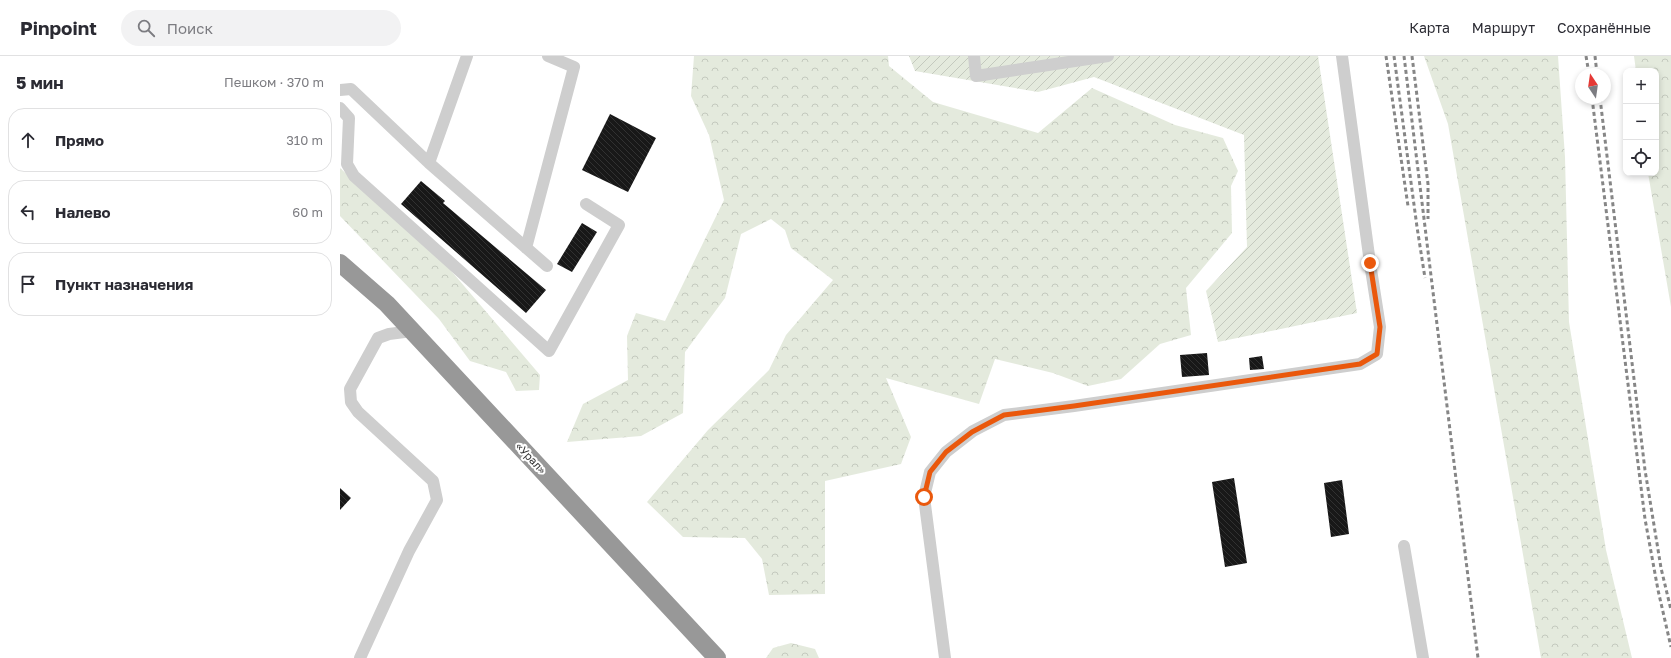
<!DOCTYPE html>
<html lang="ru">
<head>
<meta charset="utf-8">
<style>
	body { margin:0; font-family:"Golos Text",sans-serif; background:#f2f2f3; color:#2b2b33 }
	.controls { position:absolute; right:12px; top:12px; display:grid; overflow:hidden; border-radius:8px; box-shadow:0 2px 6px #0003 }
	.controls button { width:36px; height:36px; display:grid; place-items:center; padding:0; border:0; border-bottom:1px solid #e1e1e2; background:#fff; color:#2b2b33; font:20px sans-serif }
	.compass { position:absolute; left:1235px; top:12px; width:36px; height:36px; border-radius:50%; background:#fff; box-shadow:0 2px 6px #0003; rotate:347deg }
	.stop { position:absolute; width:12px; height:12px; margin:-9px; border:3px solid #ea580c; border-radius:50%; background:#fff }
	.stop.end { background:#ea580c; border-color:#fff; box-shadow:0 1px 4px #0008 }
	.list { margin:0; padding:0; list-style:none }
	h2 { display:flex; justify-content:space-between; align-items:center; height:52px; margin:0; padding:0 16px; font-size:17px }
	h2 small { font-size:13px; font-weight:400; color:#7c7c81 }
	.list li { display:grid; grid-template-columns:26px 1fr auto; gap:12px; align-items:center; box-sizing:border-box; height:64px; margin:0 8px 8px; padding:0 8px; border:1px solid #e1e1e2; border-radius:16px }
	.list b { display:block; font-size:15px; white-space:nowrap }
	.list em { font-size:13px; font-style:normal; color:#7c7c81 }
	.icon { flex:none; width:22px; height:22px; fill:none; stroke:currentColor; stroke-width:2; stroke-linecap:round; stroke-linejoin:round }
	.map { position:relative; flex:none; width:1331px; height:602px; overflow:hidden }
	header { display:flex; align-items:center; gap:24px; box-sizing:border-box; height:56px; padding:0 20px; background:#fff; border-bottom:1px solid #e1e1e2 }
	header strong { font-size:19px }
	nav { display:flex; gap:22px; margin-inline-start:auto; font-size:14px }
	.search { width:280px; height:36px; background:#f2f2f3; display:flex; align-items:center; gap:10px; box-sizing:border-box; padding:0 14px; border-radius:22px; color:#7c7c81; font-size:15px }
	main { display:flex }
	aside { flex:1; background:#fff }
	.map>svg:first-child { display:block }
	.forest { fill:url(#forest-crowns) }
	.garden { fill:url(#garden-furrows) }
	.building { fill:url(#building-back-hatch) }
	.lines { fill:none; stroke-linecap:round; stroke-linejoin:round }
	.minor { stroke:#cecece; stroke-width:12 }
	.highway { stroke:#989898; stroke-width:18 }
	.rail { stroke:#868686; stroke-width:3; stroke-dasharray:4 3; stroke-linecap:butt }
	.route { stroke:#ea580c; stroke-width:5 }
	.labels { text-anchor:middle; stroke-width:4; stroke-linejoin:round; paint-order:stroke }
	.street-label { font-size:11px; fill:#313131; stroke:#fff }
</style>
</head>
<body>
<header>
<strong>Pinpoint</strong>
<div class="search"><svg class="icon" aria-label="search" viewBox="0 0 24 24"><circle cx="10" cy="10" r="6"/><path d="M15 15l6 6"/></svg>Поиск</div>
<nav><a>Карта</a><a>Маршрут</a><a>Сохранённые</a></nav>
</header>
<main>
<aside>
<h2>5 мин<small>Пешком · 370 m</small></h2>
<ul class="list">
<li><svg class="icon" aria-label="ahead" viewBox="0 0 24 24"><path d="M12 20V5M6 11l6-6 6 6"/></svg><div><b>Прямо</b></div><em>310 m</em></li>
<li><svg class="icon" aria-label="left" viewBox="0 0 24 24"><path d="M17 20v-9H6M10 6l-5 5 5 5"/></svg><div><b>Налево</b></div><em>60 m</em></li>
<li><svg class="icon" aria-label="arrive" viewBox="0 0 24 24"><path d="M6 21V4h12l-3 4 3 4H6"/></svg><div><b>Пункт назначения</b></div></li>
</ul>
</aside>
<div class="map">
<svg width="1331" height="602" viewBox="0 0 1331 602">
	<defs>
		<pattern id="forest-crowns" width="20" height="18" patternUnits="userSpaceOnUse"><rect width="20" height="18" fill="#e4eadd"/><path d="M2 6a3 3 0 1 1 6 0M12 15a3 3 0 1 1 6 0" fill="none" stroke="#c4c9be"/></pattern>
		<pattern id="garden-furrows" width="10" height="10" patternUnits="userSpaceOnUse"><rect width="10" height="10" fill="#e4eadd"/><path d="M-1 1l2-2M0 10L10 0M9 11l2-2" fill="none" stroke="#c4c9be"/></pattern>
		<pattern id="building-back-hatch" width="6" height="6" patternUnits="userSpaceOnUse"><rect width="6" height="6" fill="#181818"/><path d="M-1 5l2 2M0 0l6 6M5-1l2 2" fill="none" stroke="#313131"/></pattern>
	</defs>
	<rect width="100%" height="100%" fill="#fff"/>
	<path class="forest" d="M354,0H548L549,10L593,46L698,77L752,32L835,69L883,82L898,115L891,130L892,177L846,232L851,279L820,288L781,323L748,330L713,317L655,303L639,348L546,322L571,381L561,408L485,425V538L429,539L422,503L405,482L343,481L307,446L368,374L429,314L446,279L493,224L451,192L445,174L431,163L401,178L385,242L345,296L343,357L301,380L227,386L243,348L288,324L287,280L296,257L325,265L384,144L369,79L351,40Z
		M1084,0H1218L1225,101L1229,266L1266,494L1292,602H1201L1108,68Z
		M1294,0H1331V251L1308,117H1316V15H1296Z
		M0,112L107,210L200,319L199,334L176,335L166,316L130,305L99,263L0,160Z
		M451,587L475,593L479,602H426L433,592Z"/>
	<path class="garden" d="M569,0H978L1017,257L878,286L866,235L907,191L904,79L754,21L698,36L575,15Z"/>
	<path class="building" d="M270,58L316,82L288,136L242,114Z
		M81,125L105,145L103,147L206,234L186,257L61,148Z
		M242,167L257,176L232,216L217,208Z
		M867,297L869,319L842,321L840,299Z
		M922,300L924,313L910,314L909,302Z
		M894,422L907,507L885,511L872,426Z
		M1002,424L1009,478L991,481L984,427Z
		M0,432L11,442L0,454Z"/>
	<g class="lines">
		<path class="minor" d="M634,0L636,20L768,0
			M0,34L11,33L89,107L207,210
			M0,52L9,62L7,108L14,120L209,295L279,169L246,148
			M89,107L127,0
			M186,192L234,11L208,0
			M1064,490L1083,602
			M20,602L69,495L97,444L93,425L18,356L11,346L10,333L38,282L49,278L72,275
			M605,602L584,441L590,416L606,396L633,375L664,359L734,350L1020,308L1037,298L1040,271L1030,207L1002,0"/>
		<path class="highway" d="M0,207L47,248L377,602"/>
		<path class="rail" d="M1046,0L1068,150
			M1054,0L1077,171L1085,222
			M1064,0L1138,602
			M1072,0L1088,128V163
			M1246,0L1249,18
			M1255,0L1257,18
			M1252,42L1305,463L1318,534L1331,591
			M1260,42L1305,414L1321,512L1331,554"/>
	</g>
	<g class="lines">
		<path class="route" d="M584,441L590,416L606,396L632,376L664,359L734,350L1020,308L1037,298L1040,271L1030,207"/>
	</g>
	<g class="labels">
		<g class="street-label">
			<text transform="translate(191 402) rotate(47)" y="4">«Урал»</text>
		</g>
	</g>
</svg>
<div class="controls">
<button>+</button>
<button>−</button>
<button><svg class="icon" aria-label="locate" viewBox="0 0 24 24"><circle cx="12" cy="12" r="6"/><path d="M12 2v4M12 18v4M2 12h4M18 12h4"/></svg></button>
</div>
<svg class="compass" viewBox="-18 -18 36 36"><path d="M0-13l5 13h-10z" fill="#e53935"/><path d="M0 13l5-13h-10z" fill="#7c7c81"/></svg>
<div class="stop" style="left:584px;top:441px"></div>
<div class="stop end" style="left:1030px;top:207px"></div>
</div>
</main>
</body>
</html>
